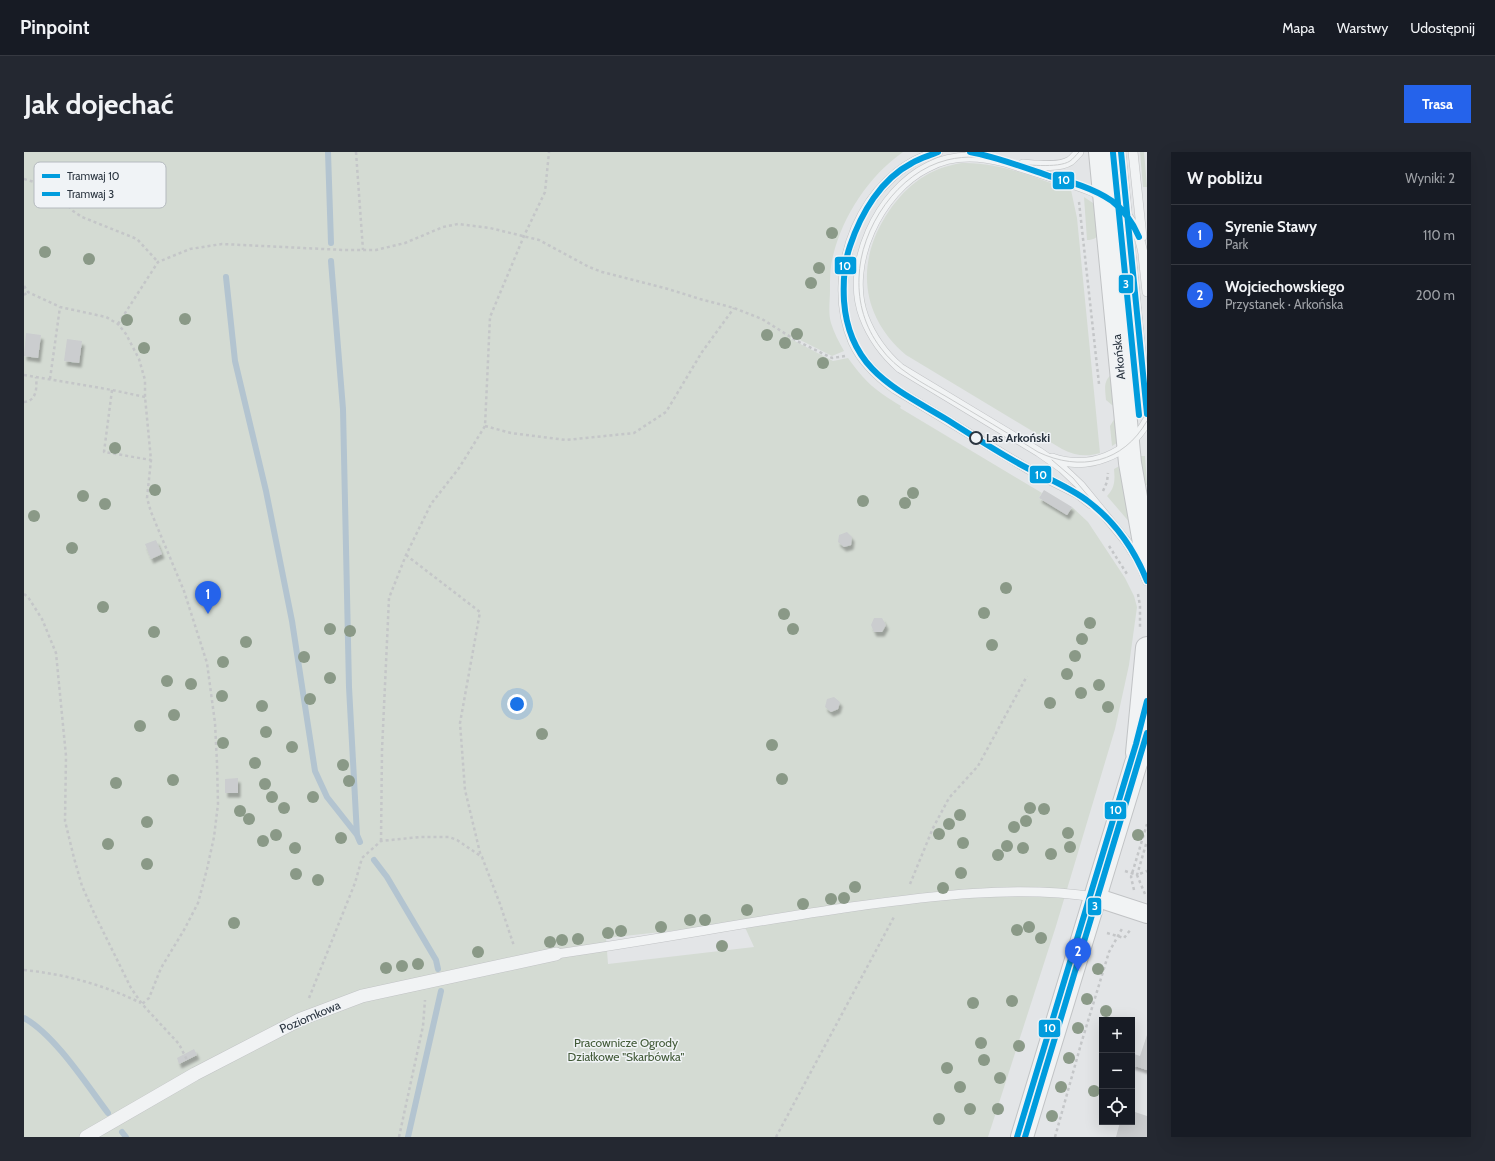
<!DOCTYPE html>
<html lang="pl">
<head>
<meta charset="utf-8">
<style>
	body { margin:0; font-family:Cabin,sans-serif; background:#242831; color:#f1f3f6 }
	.controls { position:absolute; right:12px; bottom:12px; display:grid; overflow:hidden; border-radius:0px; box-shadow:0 4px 16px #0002 }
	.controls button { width:36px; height:36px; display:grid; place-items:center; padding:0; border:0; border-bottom:1px solid #363941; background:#171b24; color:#f1f3f6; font:20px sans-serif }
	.you { position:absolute; left:493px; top:552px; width:14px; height:14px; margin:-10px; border:3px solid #fff; border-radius:50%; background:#1a73e8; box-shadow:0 0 0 6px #1a73e833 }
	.badge { display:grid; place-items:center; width:26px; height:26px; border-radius:50%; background:#2563eb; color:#fff; font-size:13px; font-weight:700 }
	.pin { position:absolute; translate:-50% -33px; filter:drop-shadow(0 1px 2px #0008) }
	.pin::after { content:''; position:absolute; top:21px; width:14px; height:12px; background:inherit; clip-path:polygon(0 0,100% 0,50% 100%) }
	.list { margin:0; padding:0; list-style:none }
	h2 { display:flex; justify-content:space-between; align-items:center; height:52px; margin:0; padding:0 16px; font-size:17px }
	h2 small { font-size:13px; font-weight:400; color:#9ea1a6 }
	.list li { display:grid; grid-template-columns:26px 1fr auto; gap:12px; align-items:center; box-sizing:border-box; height:60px; padding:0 16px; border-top:1px solid #363941 }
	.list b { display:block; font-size:15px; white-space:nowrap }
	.list p { margin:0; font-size:13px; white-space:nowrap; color:#9ea1a6 }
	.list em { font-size:13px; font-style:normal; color:#9ea1a6 }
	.icon { flex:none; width:22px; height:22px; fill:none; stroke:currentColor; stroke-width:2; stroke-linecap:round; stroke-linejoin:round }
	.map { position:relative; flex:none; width:1123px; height:985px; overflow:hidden; border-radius:0px }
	header { display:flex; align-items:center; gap:24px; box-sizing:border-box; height:56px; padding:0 20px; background:#171b24; border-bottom:1px solid #363941 }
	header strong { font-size:19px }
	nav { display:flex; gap:22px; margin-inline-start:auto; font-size:14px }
	.intro { display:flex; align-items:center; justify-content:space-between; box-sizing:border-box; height:96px; padding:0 24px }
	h1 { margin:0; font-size:28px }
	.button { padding:10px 18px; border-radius:0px; background:#2563eb; color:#fff; font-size:14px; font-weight:700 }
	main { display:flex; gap:24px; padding:0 24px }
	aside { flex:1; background:#171b24; border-radius:0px; box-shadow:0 4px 16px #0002 }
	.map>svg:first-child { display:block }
	.green { fill:#d4dbd3; fill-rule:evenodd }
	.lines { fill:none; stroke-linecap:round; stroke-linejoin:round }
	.stream { stroke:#b3c4d0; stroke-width:6 }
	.building { fill:#cbcdcf; filter:url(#shadow) }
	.service-casing { stroke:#c1c3c5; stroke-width:10 }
	.pedestrian-casing { stroke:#c1c3c5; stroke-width:14 }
	.minor-casing { stroke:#c1c3c5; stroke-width:20 }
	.tertiary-casing { stroke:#c1c3c5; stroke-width:24 }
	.path { stroke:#c4c6c8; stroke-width:2.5; stroke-dasharray:3 3; stroke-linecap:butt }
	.service { stroke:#f1f3f4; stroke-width:9 }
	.pedestrian { stroke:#f1f3f4; stroke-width:13 }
	.minor { stroke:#f1f3f4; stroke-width:18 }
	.tertiary { stroke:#f1f3f4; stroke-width:22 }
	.tram { stroke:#cbcdce; stroke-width:1 }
	.tram-1-casing { stroke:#f0f3f6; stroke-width:9 }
	.tram-2-casing { stroke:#f0f3f6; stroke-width:9 }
	.tram-1 { stroke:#009cdd; stroke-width:6 }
	.tram-2 { stroke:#009cdd; stroke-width:6 }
	.tree { fill:#8a9987 }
	.stop-dot { fill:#f0f3f6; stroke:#2a343f; stroke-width:2 }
	.labels { text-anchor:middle; stroke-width:3; stroke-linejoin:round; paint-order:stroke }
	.street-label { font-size:12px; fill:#2a343f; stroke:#f0f3f6 }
	.stop-label { font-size:12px; font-weight:bold; fill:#2a343f; stroke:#f0f3f6; text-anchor:start }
	.park-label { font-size:12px; fill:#425a38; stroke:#f0f3f6 }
	.key { fill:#f0f3f6; stroke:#b5babf; stroke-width:1 }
	.key-label { font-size:11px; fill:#2a343f }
	.line-badge { stroke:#f0f3f6; stroke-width:1.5 }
	.badge-label { font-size:11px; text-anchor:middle; font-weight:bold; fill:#fff }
</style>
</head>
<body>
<header>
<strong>Pinpoint</strong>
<nav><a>Mapa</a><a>Warstwy</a><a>Udostępnij</a></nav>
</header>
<div class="intro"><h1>Jak dojechać</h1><a class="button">Trasa</a></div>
<main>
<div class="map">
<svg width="1123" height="985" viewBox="0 0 1123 985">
	<defs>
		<filter id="shadow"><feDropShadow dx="2.5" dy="4.5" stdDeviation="1" flood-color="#0004"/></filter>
	</defs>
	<rect width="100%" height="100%" fill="#e3e5e7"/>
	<path class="green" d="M0,0H879C845,24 819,63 809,104C806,115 806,127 806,138C806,148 804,161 807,171C810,181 815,190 820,199L808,204L768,184L767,187L809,209L824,206C841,230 852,239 877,254L876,256L1018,341L1015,346L1043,363L1048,355L1064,370L1101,426L1110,444L1113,455L1105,513L1091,577L1032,774L964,985H0ZM719,771L730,795L584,812L582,786Z
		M1092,0L1095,30L1089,32L1086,1Z
		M1116,0H1120L1123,35H1119Z
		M938,11C976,10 1012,26 1047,38L1053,66L1076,301C1063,305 1051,304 1038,297L882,203C836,164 831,109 865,59C884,32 905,16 938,11Z
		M1060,45L1072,53L1076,81C1072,86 1070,88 1063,88Z
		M1089,221L1093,252L1088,253L1082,248C1081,235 1079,229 1089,221Z
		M1091,266L1096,289L1088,294L1086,274Z
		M1115,304H1121L1123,333H1120Z
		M1099,312L1107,372L1083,344C1091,336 1091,328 1090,317Z"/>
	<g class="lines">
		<path class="stream" d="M304,0L307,91
			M307,109L319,257L325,535L333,683L336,690
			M202,125L211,209L242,339L268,469L291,619L303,645L333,683
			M350,708L363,725L412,808L414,817
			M0,866C30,882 63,933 84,961
			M98,980L102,985
			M384,985L417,839"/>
	</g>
	<path class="building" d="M2,181L17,183L14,206L0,204Z
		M43,187L58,189L55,211L40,209Z
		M1020,338L1048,355L1043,363L1015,346Z
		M823,380L828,385L827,393L820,395L814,390L815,383Z
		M132,388L138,402L127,407L121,392Z
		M850,466H858L862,473L858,480H850L847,473Z
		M810,545L816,550L814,557L807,560L801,555L803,547Z
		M214,626V641H201V627Z
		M1123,883V918L1108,913L1110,902L1116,904Z
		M170,897L173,903L155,912L153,906Z
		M1108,959L1123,964V985H1092L1096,970H1108Z"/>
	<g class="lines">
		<g class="service-casing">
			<path id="service" d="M914,0C838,20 799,120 829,190C838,210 853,224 871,237L1004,317L1054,342L1067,352
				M1097,0L1123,261
				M1109,0L1118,85
				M975,8C995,15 1016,21 1036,28C1082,43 1114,54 1120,109
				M980,10C954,3 928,2 904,15C855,39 820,113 840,165C848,186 860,202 876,216L1015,300L1038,316L1057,334L1102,389L1116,411L1123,429
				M999,12C1012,13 1035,16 1046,9C1049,7 1052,3 1055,0
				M1119,103L1123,140
				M1028,306C1065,319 1104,303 1123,269
				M532,802C631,788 729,769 827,755C906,744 992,733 1071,745"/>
		</g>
		<g class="pedestrian-casing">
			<path id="pedestrian" d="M62,985L171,922L277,867L338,844L532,802"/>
		</g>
		<g class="minor-casing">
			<path id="minor" d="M1071,745L1123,762"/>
		</g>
		<g class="tertiary-casing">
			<path id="tertiary" d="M1076,0L1106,311L1123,408
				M1113,601L1123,496
				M998,985L1112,611L1123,586"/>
		</g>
		<path class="path" d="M332,0L339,98
			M0,27L27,35L49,59L58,65L113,87L134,110
			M1055,50L1075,232
			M0,134L4,140L36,155L82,165L94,172L102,182L115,207L121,228V245L127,308L123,346L127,360L160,439L183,511L191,571L193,611L194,652L190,685L183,717L174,751L160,778L137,816L125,846L118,852L155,892L163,908
			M0,143L4,140
			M94,172L134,110L166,97L198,92L320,98H352L381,91L419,75L434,72L466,76L515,88L565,115L578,120L644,137L676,147L710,156L738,167L773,189L808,206L821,204
			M0,223L88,238L121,245
			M26,227L36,155
			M88,238L80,300L127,308
			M0,250C13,249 13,235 12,225
			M461,274L487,281L542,288L610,281L642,260L678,200L710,156
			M1079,339L1083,330L1084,321
			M1085,394L1103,422
			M382,403L456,460L436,571L441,638L457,705
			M0,442L4,445L18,467L32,501L42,604L41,669L50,706L58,734L71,763L107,836L118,852
			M1114,442L1116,454V476
			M357,689L358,598L365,446L382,403L407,352L435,316L461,274L466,165L500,84L521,40L525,0
			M1101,719L1113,723L1123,689
			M886,732L909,676L925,646L954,614L1003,524
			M1110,738L1107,725L1123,672
			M1121,742L1113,723L1123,719
			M1083,781L1100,786L1107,777
			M0,818C41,822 80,833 117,851
			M285,846L331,731L338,706L357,689L396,685H425L433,688L458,705L476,752L490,794
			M375,985L399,874L401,848
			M752,985L871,763
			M1031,985L1057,892L1085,800L1099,775"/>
		<use href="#service" class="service"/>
		<use href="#pedestrian" class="pedestrian"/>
		<use href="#minor" class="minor"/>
		<use href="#tertiary" class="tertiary"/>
		<path class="tram" d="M980,10C961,5 943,3 923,8C874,20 836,76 835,126C834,151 841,175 856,195C872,218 899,231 923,245C953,263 984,281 1014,300C1056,320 1099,311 1123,269
			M986,12C1000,12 1034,17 1046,9C1049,7 1052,3 1055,0
			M1028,308L1049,326L1088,372"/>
		<g class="tram-1-casing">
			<path id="tram-1" d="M914,0C905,4 896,6 888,11C857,27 837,61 826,94C820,111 819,130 820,149C825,217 870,236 922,267C949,284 976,302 1005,317C1025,327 1047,336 1065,350C1091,370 1111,399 1123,429
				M946,0C973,5 999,15 1025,24C1047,30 1069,36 1088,49C1100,58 1109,71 1115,85
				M1097,0L1123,262
				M993,985L1112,592L1123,549"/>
		</g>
		<g class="tram-2-casing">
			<path id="tram-2" d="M1089,1L1115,263
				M1001,985L1123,581"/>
		</g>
		<use href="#tram-1" class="tram-1"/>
		<use href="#tram-2" class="tram-2"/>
	</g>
	<g class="tree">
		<circle cx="808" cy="81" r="6"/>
		<circle cx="21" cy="100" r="6"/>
		<circle cx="65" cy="107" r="6"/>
		<circle cx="795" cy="116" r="6"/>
		<circle cx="787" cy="131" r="6"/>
		<circle cx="161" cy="167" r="6"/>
		<circle cx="103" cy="168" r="6"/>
		<circle cx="773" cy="182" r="6"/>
		<circle cx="743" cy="183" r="6"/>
		<circle cx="761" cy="191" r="6"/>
		<circle cx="120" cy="196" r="6"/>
		<circle cx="799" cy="211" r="6"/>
		<circle cx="91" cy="296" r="6"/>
		<circle cx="131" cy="338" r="6"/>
		<circle cx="889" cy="341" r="6"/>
		<circle cx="59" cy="344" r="6"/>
		<circle cx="839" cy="349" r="6"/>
		<circle cx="881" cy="351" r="6"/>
		<circle cx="81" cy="352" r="6"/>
		<circle cx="10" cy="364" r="6"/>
		<circle cx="48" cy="396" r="6"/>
		<circle cx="982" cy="436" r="6"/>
		<circle cx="79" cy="455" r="6"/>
		<circle cx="960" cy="461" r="6"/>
		<circle cx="760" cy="462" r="6"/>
		<circle cx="1066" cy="471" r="6"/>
		<circle cx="306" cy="477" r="6"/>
		<circle cx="769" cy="477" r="6"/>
		<circle cx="326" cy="479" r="6"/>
		<circle cx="130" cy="480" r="6"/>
		<circle cx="1058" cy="487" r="6"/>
		<circle cx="222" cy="490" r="6"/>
		<circle cx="968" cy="493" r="6"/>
		<circle cx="1051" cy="504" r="6"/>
		<circle cx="280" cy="505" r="6"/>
		<circle cx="199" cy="510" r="6"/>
		<circle cx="1043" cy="522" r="6"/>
		<circle cx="306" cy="526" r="6"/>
		<circle cx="143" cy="529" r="6"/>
		<circle cx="167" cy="532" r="6"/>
		<circle cx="1075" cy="533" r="6"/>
		<circle cx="1057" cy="541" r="6"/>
		<circle cx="198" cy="544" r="6"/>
		<circle cx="286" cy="547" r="6"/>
		<circle cx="1026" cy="551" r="6"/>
		<circle cx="238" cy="554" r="6"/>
		<circle cx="1084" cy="555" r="6"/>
		<circle cx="150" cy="563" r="6"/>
		<circle cx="116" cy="574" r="6"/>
		<circle cx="242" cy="580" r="6"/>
		<circle cx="518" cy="582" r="6"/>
		<circle cx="199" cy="591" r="6"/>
		<circle cx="748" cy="593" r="6"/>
		<circle cx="268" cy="595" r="6"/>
		<circle cx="231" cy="611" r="6"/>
		<circle cx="319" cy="613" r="6"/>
		<circle cx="758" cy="627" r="6"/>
		<circle cx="149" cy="628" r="6"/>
		<circle cx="325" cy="629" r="6"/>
		<circle cx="92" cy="631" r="6"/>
		<circle cx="241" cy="632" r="6"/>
		<circle cx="248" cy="645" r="6"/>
		<circle cx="289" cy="645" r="6"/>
		<circle cx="260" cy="656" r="6"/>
		<circle cx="1006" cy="656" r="6"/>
		<circle cx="1020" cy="657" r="6"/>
		<circle cx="216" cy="659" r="6"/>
		<circle cx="936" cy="663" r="6"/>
		<circle cx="225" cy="667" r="6"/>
		<circle cx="1002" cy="669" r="6"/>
		<circle cx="123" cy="670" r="6"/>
		<circle cx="925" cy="672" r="6"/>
		<circle cx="990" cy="675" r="6"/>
		<circle cx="1044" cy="681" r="6"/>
		<circle cx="915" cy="682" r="6"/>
		<circle cx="252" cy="683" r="6"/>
		<circle cx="1114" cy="683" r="6"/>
		<circle cx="317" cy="686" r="6"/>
		<circle cx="239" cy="689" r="6"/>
		<circle cx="939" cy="691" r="6"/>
		<circle cx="84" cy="692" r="6"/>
		<circle cx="983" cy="694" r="6"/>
		<circle cx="1046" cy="695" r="6"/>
		<circle cx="271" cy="696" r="6"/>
		<circle cx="999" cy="696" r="6"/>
		<circle cx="1027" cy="702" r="6"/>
		<circle cx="974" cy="703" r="6"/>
		<circle cx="123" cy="712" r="6"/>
		<circle cx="937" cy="721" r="6"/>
		<circle cx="272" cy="722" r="6"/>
		<circle cx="294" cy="728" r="6"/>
		<circle cx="831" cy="735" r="6"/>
		<circle cx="919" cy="736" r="6"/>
		<circle cx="820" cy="746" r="6"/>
		<circle cx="807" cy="747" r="6"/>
		<circle cx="779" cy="752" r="6"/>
		<circle cx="723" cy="758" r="6"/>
		<circle cx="666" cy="768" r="6"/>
		<circle cx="681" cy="768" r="6"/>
		<circle cx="210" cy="771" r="6"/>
		<circle cx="637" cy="775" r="6"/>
		<circle cx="1005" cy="775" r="6"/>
		<circle cx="993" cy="778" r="6"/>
		<circle cx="597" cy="779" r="6"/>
		<circle cx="584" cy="781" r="6"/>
		<circle cx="1017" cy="786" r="6"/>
		<circle cx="554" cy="787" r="6"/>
		<circle cx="538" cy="788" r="6"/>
		<circle cx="526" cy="790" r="6"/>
		<circle cx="698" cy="794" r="6"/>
		<circle cx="454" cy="800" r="6"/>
		<circle cx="394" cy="812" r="6"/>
		<circle cx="378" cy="814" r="6"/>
		<circle cx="362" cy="816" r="6"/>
		<circle cx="1074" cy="817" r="6"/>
		<circle cx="1063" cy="847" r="6"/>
		<circle cx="988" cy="849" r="6"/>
		<circle cx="949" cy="851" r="6"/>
		<circle cx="1082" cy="859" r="6"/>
		<circle cx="1054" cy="876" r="6"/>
		<circle cx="957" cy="891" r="6"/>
		<circle cx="995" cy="894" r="6"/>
		<circle cx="1045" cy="906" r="6"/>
		<circle cx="960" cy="908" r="6"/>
		<circle cx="923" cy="916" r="6"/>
		<circle cx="976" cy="926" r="6"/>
		<circle cx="936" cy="935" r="6"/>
		<circle cx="1037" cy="935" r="6"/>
		<circle cx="1070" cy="939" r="6"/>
		<circle cx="946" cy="957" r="6"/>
		<circle cx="974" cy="957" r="6"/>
		<circle cx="1028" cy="964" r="6"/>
		<circle cx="915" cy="967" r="6"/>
	</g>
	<circle class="stop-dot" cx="952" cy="286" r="6"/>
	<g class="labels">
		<g class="street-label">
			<text transform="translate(1095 205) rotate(-96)" y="4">Arkońska</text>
			<text transform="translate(286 865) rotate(-23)" y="4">Poziomkowa</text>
		</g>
		<g class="stop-label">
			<text x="962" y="290">Las Arkoński</text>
		</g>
		<g class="park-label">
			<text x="602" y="895">Pracownicze Ogrody<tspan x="602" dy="14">Działkowe "Skarbówka"</tspan></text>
		</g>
	</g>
	<rect x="10" y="10" width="132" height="46" rx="6" class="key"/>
	<rect x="18" y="22" width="18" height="4" fill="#009cdd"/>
	<rect x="18" y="40" width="18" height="4" fill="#009cdd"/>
	<g class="key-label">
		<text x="43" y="28">Tramwaj 10</text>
		<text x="43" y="46">Tramwaj 3</text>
	</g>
	<g class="line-badge">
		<rect x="1028" y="19" width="23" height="19" rx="4" fill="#009cdd"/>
		<rect x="810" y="104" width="23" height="19" rx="4" fill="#009cdd"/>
		<rect x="1094" y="122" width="16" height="20" rx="4" fill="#009cdd"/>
		<rect x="1005" y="313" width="23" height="19" rx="4" fill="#009cdd"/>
		<rect x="1080" y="649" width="23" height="19" rx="4" fill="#009cdd"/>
		<rect x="1063" y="745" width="15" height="19" rx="4" fill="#009cdd"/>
		<rect x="1014" y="867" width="23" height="19" rx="4" fill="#009cdd"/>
	</g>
	<g class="badge-label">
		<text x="1040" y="32">10</text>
		<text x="821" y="118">10</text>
		<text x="1102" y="136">3</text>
		<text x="1017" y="327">10</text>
		<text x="1092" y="662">10</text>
		<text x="1071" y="758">3</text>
		<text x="1026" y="880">10</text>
	</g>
</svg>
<div class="controls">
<button>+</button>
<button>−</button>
<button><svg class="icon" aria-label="locate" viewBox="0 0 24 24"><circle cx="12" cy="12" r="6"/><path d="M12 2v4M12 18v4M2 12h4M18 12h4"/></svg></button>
</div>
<div class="you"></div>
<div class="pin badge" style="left:184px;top:462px">1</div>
<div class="pin badge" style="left:1054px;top:819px">2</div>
</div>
<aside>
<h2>W pobliżu<small>Wyniki: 2</small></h2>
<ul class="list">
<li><span class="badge">1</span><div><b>Syrenie Stawy</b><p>Park</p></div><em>110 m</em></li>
<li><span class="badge">2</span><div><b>Wojciechowskiego</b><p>Przystanek · Arkońska</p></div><em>200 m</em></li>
</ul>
</aside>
</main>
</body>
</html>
